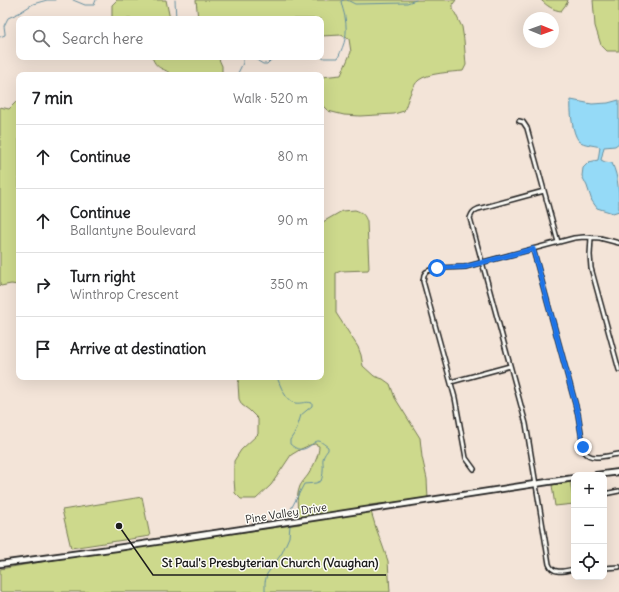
<!DOCTYPE html>
<html lang="en">
<head>
<meta charset="utf-8">
<style>
	body { margin:0; font-family:Delius,sans-serif; background:#f2f2f2; color:#202124 }
	.controls { position:absolute; right:12px; bottom:12px; display:grid; overflow:hidden; border-radius:8px; box-shadow:0 4px 16px #0002 }
	.controls button { width:36px; height:36px; display:grid; place-items:center; padding:0; border:0; border-bottom:1px solid #e0e0e0; background:#fff; color:#202124; font:20px sans-serif }
	.compass { position:absolute; left:523px; top:12px; width:36px; height:36px; border-radius:50%; background:#fff; box-shadow:0 4px 16px #0002; rotate:91deg }
	.stop { position:absolute; width:12px; height:12px; margin:-9px; border:3px solid #1a73e8; border-radius:50%; background:#fff }
	.stop.end { background:#1a73e8; border-color:#fff; box-shadow:0 1px 4px #0008 }
	.list { margin:0; padding:0; list-style:none }
	h2 { display:flex; justify-content:space-between; align-items:center; height:52px; margin:0; padding:0 16px; font-size:17px }
	h2 small { font-size:13px; font-weight:400; color:#757577 }
	.list li { display:grid; grid-template-columns:26px 1fr auto; gap:12px; align-items:center; box-sizing:border-box; height:64px; padding:0 16px; border-top:1px solid #e0e0e0 }
	.list b { display:block; font-size:15px; white-space:nowrap }
	.list p { margin:0; font-size:13px; white-space:nowrap; color:#757577 }
	.list em { font-size:13px; font-style:normal; color:#757577 }
	.icon { flex:none; width:22px; height:22px; fill:none; stroke:currentColor; stroke-width:2; stroke-linecap:round; stroke-linejoin:round }
	.map { position:relative; flex:none; width:619px; height:592px; overflow:hidden }
	.search { position:absolute; background:#fff; box-shadow:0 4px 16px #0002; left:16px; top:16px; width:308px; height:44px; display:flex; align-items:center; gap:10px; box-sizing:border-box; padding:0 14px; border-radius:8px; color:#757577; font-size:15px }
	.panel { position:absolute; background:#fff; box-shadow:0 4px 16px #0002; left:16px; top:72px; width:308px; height:308px; border-radius:8px }
	.map>svg:first-child { display:block }
	.green { fill:#cdd98c; stroke:#747a54 }
	.water { fill:#95daf7; stroke:#658e9f }
	.lines { fill:none; stroke-linecap:round; stroke-linejoin:round }
	.stream { stroke:#658e9f; stroke-width:1 }
	.street-casing { stroke:#1c1c1c; stroke-width:6 }
	.secondary-casing { stroke:#1c1c1c; stroke-width:8 }
	.street { stroke:#fdfcf7; stroke-width:3 }
	.secondary { stroke:#fdfcf7; stroke-width:4.5 }
	.route { stroke:#1a73e8; stroke-width:5 }
	.labels { text-anchor:middle; stroke-width:3; stroke-linejoin:round; paint-order:stroke }
	.street-label { font-size:11px; fill:#1c1c1c; stroke:#fdfcf7 }
	.leader { fill:none; stroke:#1c1c1c; stroke-width:1.5 }
	.callout-dot { fill:#1c1c1c; stroke:#fdfcf7; stroke-width:1.5 }
	.callout-label { font-size:12px; text-anchor:middle; font-weight:bold; fill:#1c1c1c; stroke:#fdfcf7; stroke-width:3; stroke-linejoin:round; paint-order:stroke }
</style>
</head>
<body>
<div class="map">
<svg width="619" height="592" viewBox="0 0 619 592">
	<rect width="100%" height="100%" fill="#f3e4d8"/>
	<filter id="ink" filterUnits="userSpaceOnUse"><feTurbulence type="fractalNoise" baseFrequency=".025" numOctaves="2"/><feDisplacementMap in="SourceGraphic" scale="8" xChannelSelector="R" yChannelSelector="G"/><feConvolveMatrix kernelMatrix="1 2 1 2 8 2 1 2 1" color-interpolation-filters="sRGB"/></filter>
	<g filter="url(#ink)">
		<path class="green" d="M117,0H166L170,19H114L112,17V5Z
			M196,0H456L453,4V9L462,27L464,40L466,65L463,71C452,72 428,73 419,80C412,85 407,103 404,111L394,114L360,116L344,115L328,111L321,104V77L341,75L351,52L349,39L341,35L321,36V19H198Z
			M541,0H568L567,3L561,11C553,10 547,6 541,0Z
			M593,0H619V51H607L601,45L595,26Z
			M152,57H218L222,66V75H172C164,67 157,71 152,57Z
			M19,99V285L11,284L1,286L0,285V107L9,109Z
			M355,210C362,212 365,215 367,222L369,268L368,270L341,271L336,273V313L358,347L361,355L363,366L374,376L383,379L390,384L395,398L420,438L422,457L427,479L428,499L369,505L376,528L382,544L388,561L390,592H0V569L82,555L300,524C298,511 295,499 300,486C302,482 305,479 308,475C313,467 319,456 319,446L315,444L310,445L301,449L291,455L271,485L256,499H241L235,493L234,479V461L241,450L258,434V419L249,410L242,405L239,399L238,383L240,377H321V223L342,211Z
			M570,482L574,504L555,506L552,485Z
			M142,497L150,536L71,548L62,510Z"/>
		<path class="water" d="M571,100L592,104L608,103L619,100V143L615,146L604,147L601,160L605,162L612,163C619,178 619,194 619,211L613,213L597,208L592,201L587,186L582,176L583,168L589,162L598,160L600,147C594,145 584,145 579,141C572,134 570,109 571,100Z"/>
		<g class="lines">
			<path class="stream" d="M73,0L85,5H94L96,0
				M175,0L176,19
				M347,0L355,4L407,3L416,0
				M0,37L5,35V33L4,26L8,18L19,13L33,4L47,0H55
				M321,56L324,58H338C345,42 348,35 345,17C344,12 342,7 341,1L344,0
				M258,57V61L263,64H267L274,57H279
				M237,75L243,63V57
				M277,377C280,385 286,402 295,403C301,404 306,401 312,403V406L301,415L296,431L290,440V444C305,458 312,440 319,441C322,442 325,445 328,447V450C320,460 324,460 323,471C323,475 322,478 321,481L316,483L304,484L291,509L290,518
				M265,592V582L267,574L282,553L289,537L290,525"/>
			<g class="street-casing">
				<path id="street" d="M519,121L523,122L527,128L558,242
					M544,191L478,209C473,211 472,213 470,218L526,424L549,564C553,575 565,571 574,569
					M591,237L590,255L591,268L619,370
					M533,249L578,414L584,451C591,462 608,455 619,454
					M451,382L510,366
					M474,469L466,458L455,398L423,281L424,275L426,272L430,270L439,268L465,267L574,238L584,237L600,238L619,243
					M604,494L619,491
					M604,568L619,567"/>
			</g>
			<g class="secondary-casing">
				<path id="secondary" d="M596,475L619,472
					M0,564L117,548L574,478"/>
			</g>
			<use href="#street" class="street"/>
			<use href="#secondary" class="secondary"/>
		</g>
	</g>
	<g class="lines" filter="url(#ink)">
		<path class="route" d="M437,268L465,267L533,249L578,414L583,447"/>
	</g>
	<g class="labels">
		<g class="street-label">
			<text transform="translate(286 513) rotate(-9)" y="4">Pine Valley Drive</text>
		</g>
	</g>
	<path class="leader" d="M119 526L153 575H386"/>
	<circle class="callout-dot" cx="119" cy="526" r="4"/>
	<g class="callout-label">
		<text x="270" y="567">St Paul's Presbyterian Church (Vaughan)</text>
	</g>
</svg>
<div class="controls">
<button>+</button>
<button>−</button>
<button><svg class="icon" aria-label="locate" viewBox="0 0 24 24"><circle cx="12" cy="12" r="6"/><path d="M12 2v4M12 18v4M2 12h4M18 12h4"/></svg></button>
</div>
<svg class="compass" viewBox="-18 -18 36 36"><path d="M0-13l5 13h-10z" fill="#e53935"/><path d="M0 13l5-13h-10z" fill="#757577"/></svg>
<div class="stop" style="left:437px;top:268px"></div>
<div class="stop end" style="left:583px;top:447px"></div>
<div class="search"><svg class="icon" aria-label="search" viewBox="0 0 24 24"><circle cx="10" cy="10" r="6"/><path d="M15 15l6 6"/></svg>Search here</div>
<section class="panel">
<h2>7 min<small>Walk · 520 m</small></h2>
<ul class="list">
<li><svg class="icon" aria-label="ahead" viewBox="0 0 24 24"><path d="M12 20V5M6 11l6-6 6 6"/></svg><div><b>Continue</b></div><em>80 m</em></li>
<li><svg class="icon" aria-label="ahead" viewBox="0 0 24 24"><path d="M12 20V5M6 11l6-6 6 6"/></svg><div><b>Continue</b><p>Ballantyne Boulevard</p></div><em>90 m</em></li>
<li><svg class="icon" aria-label="right" viewBox="0 0 24 24"><path d="M7 20v-9h11M14 6l5 5-5 5"/></svg><div><b>Turn right</b><p>Winthrop Crescent</p></div><em>350 m</em></li>
<li><svg class="icon" aria-label="arrive" viewBox="0 0 24 24"><path d="M6 21V4h12l-3 4 3 4H6"/></svg><div><b>Arrive at destination</b></div></li>
</ul>
</section>
</div>
</body>
</html>
